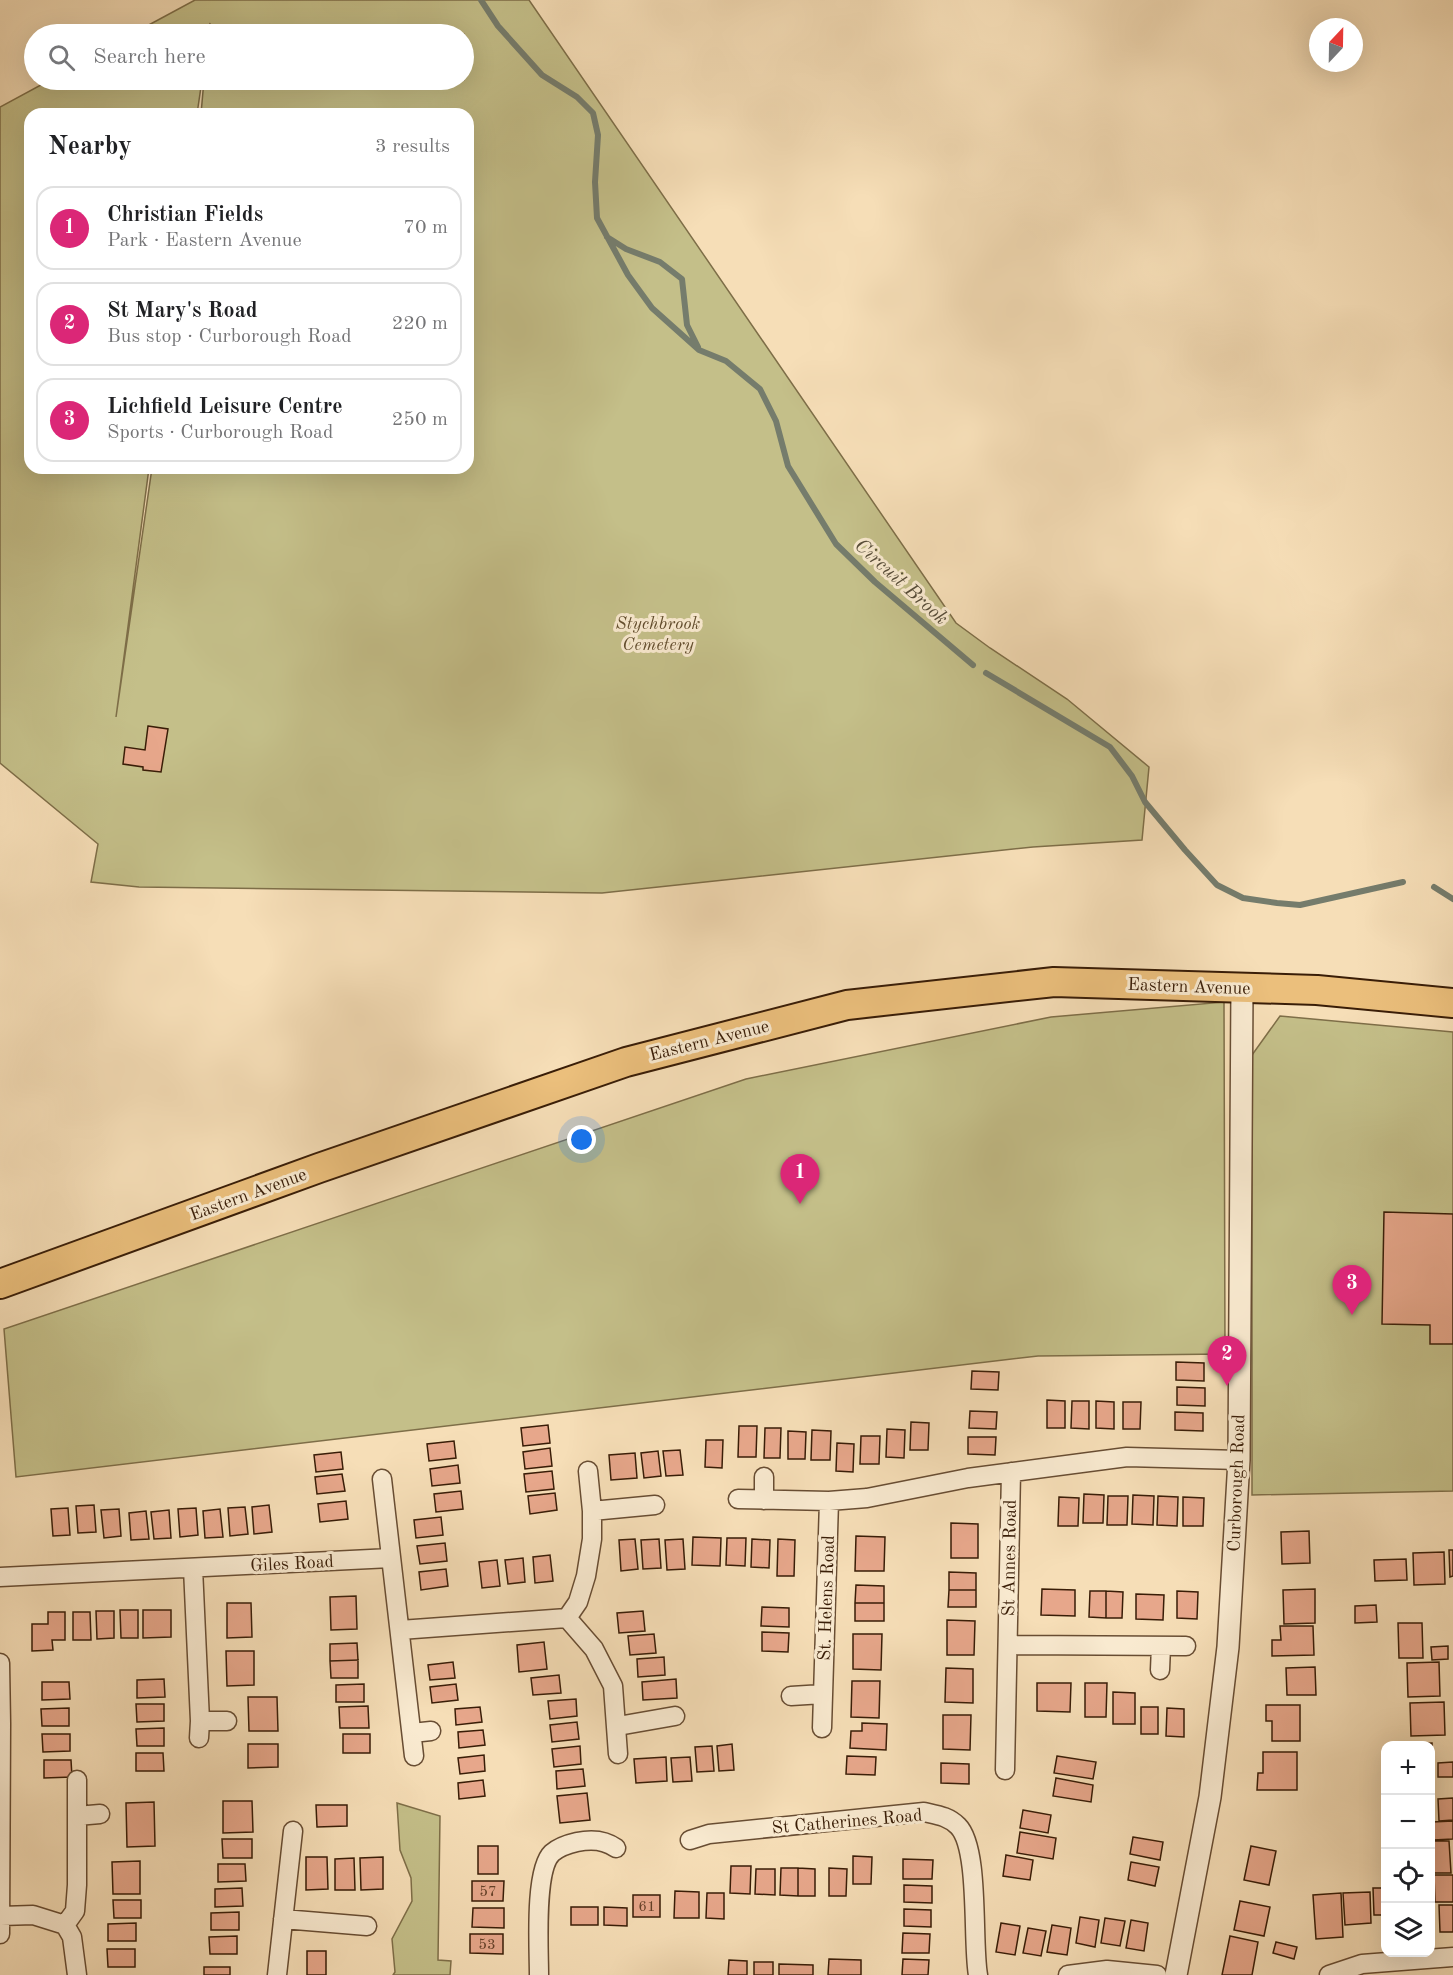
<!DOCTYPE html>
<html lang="en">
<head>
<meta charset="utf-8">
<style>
	body { margin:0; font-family:"Old Standard TT",serif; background:#f2f2f2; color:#202124 }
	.controls { position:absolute; right:18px; bottom:18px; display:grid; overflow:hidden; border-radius:12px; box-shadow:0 6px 24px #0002 }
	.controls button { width:54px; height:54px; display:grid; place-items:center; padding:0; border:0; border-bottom:2px solid #e0e0e0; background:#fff; color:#202124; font:30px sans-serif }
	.compass { position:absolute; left:1309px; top:18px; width:54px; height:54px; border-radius:50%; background:#fff; box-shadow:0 6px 24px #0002; rotate:22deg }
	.you { position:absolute; left:582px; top:1140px; width:21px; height:21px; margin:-15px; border:4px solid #fff; border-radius:50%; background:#1a73e8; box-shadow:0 0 0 9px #1a73e833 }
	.badge { display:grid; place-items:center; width:39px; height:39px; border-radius:50%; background:#db2777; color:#fff; font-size:20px; font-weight:700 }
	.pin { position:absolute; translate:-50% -50px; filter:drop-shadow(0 2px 3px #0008) }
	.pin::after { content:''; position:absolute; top:32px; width:21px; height:18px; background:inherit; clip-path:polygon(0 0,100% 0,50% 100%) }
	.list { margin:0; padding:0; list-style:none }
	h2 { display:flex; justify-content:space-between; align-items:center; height:78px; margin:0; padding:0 24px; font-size:26px }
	h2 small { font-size:20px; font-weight:400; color:#757577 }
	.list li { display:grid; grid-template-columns:39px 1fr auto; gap:18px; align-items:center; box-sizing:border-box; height:84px; margin:0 12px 12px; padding:0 12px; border:2px solid #e0e0e0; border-radius:18px }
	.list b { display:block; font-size:22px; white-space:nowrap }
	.list p { margin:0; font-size:20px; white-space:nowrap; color:#757577 }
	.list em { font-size:20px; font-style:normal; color:#757577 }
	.icon { flex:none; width:33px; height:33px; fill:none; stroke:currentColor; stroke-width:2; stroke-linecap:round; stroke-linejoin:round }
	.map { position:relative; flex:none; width:1453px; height:1975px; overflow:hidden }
	.search { position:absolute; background:#fff; box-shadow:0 6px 24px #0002; left:24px; top:24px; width:450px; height:66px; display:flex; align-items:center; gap:15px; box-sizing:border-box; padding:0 21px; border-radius:33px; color:#757577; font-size:22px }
	.panel { position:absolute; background:#fff; box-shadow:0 6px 24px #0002; left:24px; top:108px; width:450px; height:366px; border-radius:18px }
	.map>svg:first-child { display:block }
	.green { fill:#c4bf89; stroke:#7e6e48; stroke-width:1.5 }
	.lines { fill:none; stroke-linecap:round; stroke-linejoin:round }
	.stream { stroke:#757c6c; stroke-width:6 }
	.building { fill:#e7a78b; stroke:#391d07; stroke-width:1.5 }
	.minor-casing { stroke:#684d33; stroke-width:21 }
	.tertiary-casing { stroke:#684d33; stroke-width:24 }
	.trunk-casing { stroke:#391d07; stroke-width:32 }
	.minor { stroke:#f9ead0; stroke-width:18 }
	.tertiary { stroke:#f9ead0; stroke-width:21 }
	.trunk { stroke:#ebbf7c; stroke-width:28 }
	.labels { text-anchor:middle; stroke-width:6; stroke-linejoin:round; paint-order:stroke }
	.number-label { font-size:15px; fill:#644028 }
	.park-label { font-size:18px; font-style:italic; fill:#634e2e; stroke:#f9ead0 }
	.street-label { font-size:18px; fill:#391d07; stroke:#f9ead0 }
	.water-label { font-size:20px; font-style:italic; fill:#574d39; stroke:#f9ead0 }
</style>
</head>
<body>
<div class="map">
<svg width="1453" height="1975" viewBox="0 0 1453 1975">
	<rect width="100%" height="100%" fill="#f6deb7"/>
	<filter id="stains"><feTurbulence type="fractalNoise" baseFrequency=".00333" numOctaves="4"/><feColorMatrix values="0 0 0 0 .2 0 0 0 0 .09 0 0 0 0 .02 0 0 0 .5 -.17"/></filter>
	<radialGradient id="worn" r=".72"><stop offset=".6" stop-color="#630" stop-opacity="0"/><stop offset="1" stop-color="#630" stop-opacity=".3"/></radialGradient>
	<path class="green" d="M195,0H529L956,623L990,648L1067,699L1149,767L1142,840L1033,847L602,893L139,887L91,882L98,844L0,763V107L50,80H202L197,114H30V468H149L116,717L152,468H468V114H201L204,80H464V34H209L210,23L208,34H132Z
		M1224,1002L1225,1354L1038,1356L16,1477L4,1329L746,1079L1051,1017Z
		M1280,1016L1453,1032V1491L1252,1495V1055Z
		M397,1803L440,1816L438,1960L451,1961L450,1975H393L395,1972L392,1939L412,1901L411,1878L400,1850Z"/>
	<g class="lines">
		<path class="stream" d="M481,0L498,26L542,75L577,97L593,113L598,135L595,182L597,218L628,275L652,308L699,350L726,361L760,389L776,421L788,466L836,544L875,582L973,665
			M607,237L626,249L660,262L682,279L687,325L698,347
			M986,673L1110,747L1132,776L1145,802L1185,850L1217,885L1243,898L1277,903L1300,905L1403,882
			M1434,887L1453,899"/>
	</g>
	<path class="building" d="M148,726L168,729L161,772L143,770V767L123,764L125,747L145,750Z
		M1384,1212L1453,1214V1344H1430V1325L1382,1324Z
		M1176,1362L1204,1363V1381L1176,1380Z
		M972,1371L999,1372L998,1390L971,1389Z
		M1177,1387L1205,1388V1406L1177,1405Z
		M1047,1400L1065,1401V1428H1047Z
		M1072,1401H1089V1429L1071,1428Z
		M1096,1401L1114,1402V1429L1096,1428Z
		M1123,1402H1141L1140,1429H1123Z
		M970,1411L997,1412L996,1429L969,1428Z
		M1175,1412L1203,1413V1431L1175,1430Z
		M911,1422L929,1423L928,1450H910Z
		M548,1425L550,1443L523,1446L521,1428Z
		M739,1426H757L756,1457H738Z
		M765,1428H781L780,1458H764Z
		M887,1429L905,1430L904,1458L886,1457Z
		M812,1430L831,1431L830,1460H811Z
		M788,1431L806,1432L805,1459H788Z
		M861,1436H880L879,1464H860Z
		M968,1437H996L995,1455L968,1454Z
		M706,1440H723L722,1468L705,1467Z
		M454,1441L456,1458L429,1461L427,1444Z
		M837,1443L854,1444L853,1472L836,1471Z
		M550,1448L552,1466L525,1469L523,1452Z
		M680,1450L683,1475L666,1476L663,1451Z
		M658,1451L661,1476L644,1478L641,1453Z
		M341,1452L343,1469L316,1472L314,1455Z
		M635,1453L637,1478L611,1480L609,1455Z
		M458,1465L460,1483L432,1486L430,1469Z
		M552,1471L554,1489L526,1492L524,1474Z
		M342,1474L345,1491L317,1494L315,1477Z
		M461,1491L463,1509L436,1512L434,1494Z
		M555,1493L557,1510L530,1514L528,1496Z
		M1084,1494L1104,1495L1103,1523H1083Z
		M1133,1495L1154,1496L1153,1525L1132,1524Z
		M1108,1496H1128L1127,1525H1107Z
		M1158,1496L1178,1497L1177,1526L1157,1525Z
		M1059,1497L1079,1498L1078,1526H1058Z
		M1183,1497L1204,1498L1203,1526H1183Z
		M346,1501L348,1519L320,1522L318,1504Z
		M94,1505L96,1532L78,1533L76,1506Z
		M269,1505L272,1532L254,1534L252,1507Z
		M245,1507L248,1534L230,1536L228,1508Z
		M68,1508L70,1535L53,1536L51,1509Z
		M196,1508L198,1535L180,1537L178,1509Z
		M119,1509L121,1536L104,1538L101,1510Z
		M220,1509L223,1537L205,1538L203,1511Z
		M169,1510L171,1538L154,1539L151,1512Z
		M146,1511L149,1539L131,1540L129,1513Z
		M441,1517L443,1535L416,1538L414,1520Z
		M951,1523L978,1524V1558H951Z
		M1309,1531L1310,1563L1282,1564L1281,1532Z
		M856,1536L885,1537L884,1571H855Z
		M693,1537L721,1538L720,1566L692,1565Z
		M727,1538H746L745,1566L726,1565Z
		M635,1539L638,1569L621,1571L619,1540Z
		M659,1539L661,1568L643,1569L641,1540Z
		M683,1539L685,1569L667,1570L665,1540Z
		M752,1539L770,1540L769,1568L751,1567Z
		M778,1539L795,1540L794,1576H777Z
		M445,1543L447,1561L420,1564L417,1546Z
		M1449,1550H1453V1576L1450,1577Z
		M1444,1552L1445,1584L1414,1585L1413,1553Z
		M550,1555L553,1581L535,1583L533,1557Z
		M523,1558L525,1582L508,1584L505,1560Z
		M1406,1559L1407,1580L1375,1581L1374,1560Z
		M497,1560L500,1586L482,1588L479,1562Z
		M446,1569L448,1586L421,1590L419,1572Z
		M949,1572L976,1573V1590H949Z
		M856,1585L884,1586V1603H855Z
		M1042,1589L1075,1590V1616L1041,1615Z
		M1315,1589V1623L1284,1624L1283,1590Z
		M949,1590H976V1607H948Z
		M1090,1591H1106V1618L1089,1617Z
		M1106,1591L1123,1592L1122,1618H1106Z
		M1177,1591L1198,1592L1197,1619L1177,1618Z
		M1136,1594L1164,1595L1163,1620L1136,1619Z
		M356,1596L357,1629L331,1630L330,1597Z
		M227,1603H251L252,1637L227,1638Z
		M855,1603H884V1621H855Z
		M1376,1605L1377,1622L1355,1623V1606Z
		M762,1607L789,1608V1627L761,1626Z
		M120,1610H138V1638H121Z
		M143,1610H171V1637L143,1638Z
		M96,1611H114V1638L97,1639Z
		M643,1611L645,1631L619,1633L617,1613Z
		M48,1612H65V1640H52L53,1650L32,1651V1624H48Z
		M73,1612H90L91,1640H73Z
		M947,1620L975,1621L974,1655H947Z
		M1398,1623H1422L1423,1658H1399Z
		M1280,1626H1313L1314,1655L1272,1656V1640H1281Z
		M762,1632L789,1633L788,1652L762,1651Z
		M654,1634L656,1653L630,1655L628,1636Z
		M853,1634H882L881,1670L853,1669Z
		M544,1642L547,1669L519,1672L517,1645Z
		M357,1643L358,1660L330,1661V1644Z
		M1448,1646V1659L1432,1660L1431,1647Z
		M226,1651H254V1685L227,1686Z
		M664,1657L665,1675L638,1677L637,1659Z
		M358,1660V1678H331L330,1661Z
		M453,1662L455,1678L430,1680L428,1665Z
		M1439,1662L1440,1696L1408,1697L1407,1663Z
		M1315,1667L1316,1695H1287L1286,1668Z
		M946,1668L973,1669V1703L945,1702Z
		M559,1675L561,1693L533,1695L531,1678Z
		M164,1679L165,1697L137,1698V1680Z
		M676,1679L677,1698L643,1700L642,1682Z
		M852,1681H880L879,1718L851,1717Z
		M42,1682H69L70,1699L42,1700Z
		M1037,1683H1071L1070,1712L1037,1711Z
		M1085,1683H1107L1106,1717H1085Z
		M364,1684V1702H336V1685Z
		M456,1684L458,1700L432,1703L430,1687Z
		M1113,1692L1135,1693V1724H1113Z
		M248,1697H277L278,1731H249Z
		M576,1699L577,1716L550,1719L548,1701Z
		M1444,1702L1445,1735L1411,1736L1410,1703Z
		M136,1704H164V1721L137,1722Z
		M1266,1705H1300V1741H1272V1721H1266Z
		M368,1706L369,1728H340L339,1707Z
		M480,1707L482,1722L456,1725L455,1709Z
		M1141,1707H1158V1734H1141Z
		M69,1708V1726H42L41,1709Z
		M1167,1708L1184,1709V1737L1166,1736Z
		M943,1715H971L970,1750L943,1749Z
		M577,1722L579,1739L552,1742L550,1725Z
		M862,1723L887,1724L886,1750L850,1748L851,1731H862Z
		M164,1728V1746H137L136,1729Z
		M483,1730L485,1745L459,1748L458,1732Z
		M42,1734H70V1751L43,1752Z
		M343,1734H370V1753H343Z
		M1432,1743L1433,1778H1430V1746H1408V1744Z
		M248,1744H278V1767L248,1768Z
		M732,1744L734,1770L719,1771L717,1746Z
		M580,1746L581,1764L554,1767L552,1749Z
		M712,1746L714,1771L697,1772L695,1747Z
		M1263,1752H1297V1790H1257L1258,1773H1263Z
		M136,1753H163L164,1771H136Z
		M484,1755L485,1771L460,1774L458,1758Z
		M847,1756L876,1757L875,1775L846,1774Z
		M1057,1756L1096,1762L1093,1779L1054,1773Z
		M666,1757L667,1781L636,1783L634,1759Z
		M690,1757L692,1781L673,1782L671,1758Z
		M44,1760H71L72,1777L44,1778Z
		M1453,1762V1777H1438V1763Z
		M941,1763L969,1764V1784L941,1783Z
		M583,1769L585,1786L557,1789L556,1771Z
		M1056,1778L1093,1785L1091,1802L1053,1796Z
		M483,1780L485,1796L459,1799L458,1783Z
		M587,1793L590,1820L560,1823L557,1796Z
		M1453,1798V1820L1439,1821L1438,1799Z
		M223,1801H252L253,1832L223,1833Z
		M154,1802L155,1846L127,1847L126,1803Z
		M316,1805H347V1826L317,1827Z
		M1023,1810L1051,1815L1048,1833L1020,1828Z
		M1453,1821V1839L1433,1840L1432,1822Z
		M1020,1832L1056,1838L1053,1859L1017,1853Z
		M1133,1837L1163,1842L1160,1860L1130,1854Z
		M222,1839H252V1858H223Z
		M1430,1841H1449L1451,1873H1430Z
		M478,1846H498V1874H478Z
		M1251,1846L1276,1851L1269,1885L1244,1880Z
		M1006,1855L1033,1860L1030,1880L1003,1876Z
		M853,1856L872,1857L871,1884H853Z
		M306,1857H327L328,1889L306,1890Z
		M383,1857V1889L361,1890L360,1858Z
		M354,1858L355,1890H335V1859Z
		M903,1859L933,1860L932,1879H903Z
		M140,1861V1894H113L112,1862Z
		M1131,1862L1159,1867L1155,1886L1128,1880Z
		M218,1864H245L246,1881L218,1882Z
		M731,1866H751L750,1894L730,1893Z
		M781,1868H798V1896L780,1895Z
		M798,1868L815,1869V1896H798Z
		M829,1868L847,1869L846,1896H829Z
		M756,1869H775V1895L755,1894Z
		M1434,1875H1453V1902H1435Z
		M472,1881H504L503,1901H472Z
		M904,1885L932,1886V1903L904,1902Z
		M242,1888L243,1906L215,1907V1889Z
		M1373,1888H1386V1915H1374Z
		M675,1891L699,1892V1918H674Z
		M1370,1892L1371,1923L1345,1925L1343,1893Z
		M707,1893H724V1919L706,1918Z
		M1341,1893L1343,1937L1316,1939L1313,1895Z
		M633,1895H660V1917H633Z
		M113,1900H141V1918H114Z
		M1240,1901L1270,1907L1264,1936L1234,1930Z
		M1439,1905H1453V1932H1440Z
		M571,1907H598V1925H571Z
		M604,1907L627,1908V1926L604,1925Z
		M473,1908H504V1928L472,1927Z
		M904,1909L931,1910V1927L904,1926Z
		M239,1912V1930H211V1913Z
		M1080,1917L1099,1920L1095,1947L1076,1943Z
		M1105,1918L1125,1921L1120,1946L1101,1943Z
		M1131,1920L1148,1923L1144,1951L1126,1948Z
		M136,1923V1941H108V1924Z
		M1001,1923L1020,1926L1015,1955L996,1952Z
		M1052,1925L1071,1928L1067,1955L1047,1952Z
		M1028,1928L1046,1931L1041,1956L1023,1953Z
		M903,1933L930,1934L929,1953H902Z
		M470,1934H503V1954L470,1953Z
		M237,1936V1954H210L209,1937Z
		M1230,1936L1258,1942L1252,1975H1222Z
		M1276,1942L1297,1947L1294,1959L1273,1953Z
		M107,1949H135V1967H108Z
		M307,1951H326V1975H307Z
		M829,1959L861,1960V1975H828Z
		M903,1959L929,1960L928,1975H902Z
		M729,1960L747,1961V1975H728Z
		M754,1962H773V1975H754Z
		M779,1964L813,1965V1975H779Z
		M204,1967H230V1975H204Z"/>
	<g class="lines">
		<g class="minor-casing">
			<path id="minor" d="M764,1477V1500
				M382,1479L414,1756
				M738,1499L829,1501L867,1498L968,1478L1127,1457L1239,1460
				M592,1511L655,1505
				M193,1568L200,1721L199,1738
				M0,1577L391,1558
				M567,1618L594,1649L613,1686L618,1754
				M400,1630L567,1618L578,1602L586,1576L592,1539V1511L588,1471
				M1008,1645L1186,1646
				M0,1663L1,1724L0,1934
				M1160,1670L1161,1646
				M791,1696L823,1694
				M200,1721H227
				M618,1726L675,1716
				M822,1728L829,1501
				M412,1733L431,1731
				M1005,1770L1011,1472
				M77,1816L100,1814
				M690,1840L709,1834L924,1812C937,1815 948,1816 958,1826C980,1848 972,1942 978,1975
				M1,1916L33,1915L65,1925L72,1937L77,1975
				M283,1919L367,1926
				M65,1925L75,1911L77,1885V1780
				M277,1975L293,1831
				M539,1975C539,1949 534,1870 552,1853C559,1847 568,1844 577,1842C591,1839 605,1840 616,1848
				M1068,1975L1107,1970L1157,1975
				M1329,1975L1362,1964L1453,1957"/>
		</g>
		<g class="tertiary-casing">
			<path id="tertiary" d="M1176,1975L1210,1797L1228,1647L1239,1460L1242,987"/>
		</g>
		<g class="trunk-casing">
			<path id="trunk" d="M0,1284L319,1168L626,1062L847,1005L1054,982L1317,990L1453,1003"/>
		</g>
		<use href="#minor" class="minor"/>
		<use href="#tertiary" class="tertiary"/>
		<use href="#trunk" class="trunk"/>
	</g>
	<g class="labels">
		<g class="number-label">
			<text x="488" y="1896">57</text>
			<text x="647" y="1911">61</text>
			<text x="487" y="1949">53</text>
		</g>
		<g class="park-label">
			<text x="658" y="629">Stychbrook<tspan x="658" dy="21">Cemetery</tspan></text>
		</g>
		<g class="street-label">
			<text transform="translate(1189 986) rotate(2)" y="6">Eastern Avenue</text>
			<text transform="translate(709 1040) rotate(-14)" y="6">Eastern Avenue</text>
			<text transform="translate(248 1194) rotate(-20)" y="6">Eastern Avenue</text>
			<text transform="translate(1236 1483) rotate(-88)" y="6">Curborough Road</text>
			<text transform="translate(1009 1558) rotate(-89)" y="6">St Annes Road</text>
			<text transform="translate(292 1563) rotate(-3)" y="6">Giles Road</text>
			<text transform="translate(826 1598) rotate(-88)" y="6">St. Helens Road</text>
			<text transform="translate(847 1821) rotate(-5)" y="6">St Catherines Road</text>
		</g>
		<g class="water-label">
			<text transform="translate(902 581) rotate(42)" y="7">Circuit Brook</text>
		</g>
	</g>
	<rect width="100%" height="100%" filter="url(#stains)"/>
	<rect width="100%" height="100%" fill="url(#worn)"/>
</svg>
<div class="controls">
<button>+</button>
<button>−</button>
<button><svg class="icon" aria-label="locate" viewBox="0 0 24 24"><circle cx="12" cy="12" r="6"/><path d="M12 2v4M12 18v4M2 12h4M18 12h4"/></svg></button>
<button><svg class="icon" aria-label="layers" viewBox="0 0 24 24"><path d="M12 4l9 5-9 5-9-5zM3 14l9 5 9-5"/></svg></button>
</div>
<svg class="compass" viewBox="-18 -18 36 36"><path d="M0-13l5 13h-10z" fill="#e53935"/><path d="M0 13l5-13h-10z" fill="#757577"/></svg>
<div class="you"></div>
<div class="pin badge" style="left:800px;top:1204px">1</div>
<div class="pin badge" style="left:1227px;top:1386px">2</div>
<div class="pin badge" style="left:1352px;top:1315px">3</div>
<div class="search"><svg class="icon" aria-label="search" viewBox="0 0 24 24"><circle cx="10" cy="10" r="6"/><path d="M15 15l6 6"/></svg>Search here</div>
<section class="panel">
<h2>Nearby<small>3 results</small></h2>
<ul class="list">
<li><span class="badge">1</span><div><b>Christian Fields</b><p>Park · Eastern Avenue</p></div><em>70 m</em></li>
<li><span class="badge">2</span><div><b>St Mary's Road</b><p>Bus stop · Curborough Road</p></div><em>220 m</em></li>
<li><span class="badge">3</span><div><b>Lichfield Leisure Centre</b><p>Sports · Curborough Road</p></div><em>250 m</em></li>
</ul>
</section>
</div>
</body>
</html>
